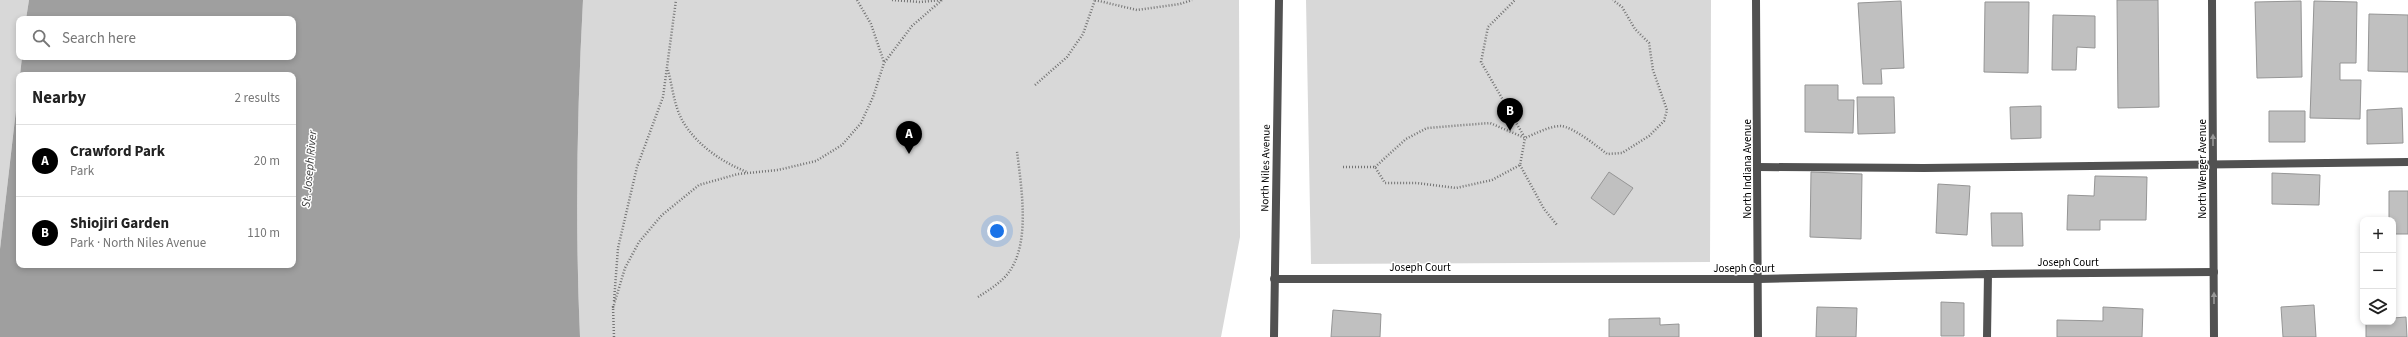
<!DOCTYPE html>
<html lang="en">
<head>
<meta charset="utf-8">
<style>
	body { margin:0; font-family:"Source Sans 3",sans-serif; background:#f2f2f2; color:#222 }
	.controls { position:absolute; right:12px; bottom:12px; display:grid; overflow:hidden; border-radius:8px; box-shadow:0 2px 6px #0003 }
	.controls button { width:36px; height:36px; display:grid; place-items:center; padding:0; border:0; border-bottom:1px solid #e0e0e0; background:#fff; color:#222; font:20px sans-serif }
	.you { position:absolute; left:997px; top:231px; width:14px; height:14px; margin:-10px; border:3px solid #fff; border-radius:50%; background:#1a73e8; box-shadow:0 0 0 6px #1a73e833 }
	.badge { display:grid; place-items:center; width:26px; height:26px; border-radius:50%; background:#000; color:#fff; font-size:13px; font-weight:700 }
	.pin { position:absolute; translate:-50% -33px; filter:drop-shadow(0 1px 2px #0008) }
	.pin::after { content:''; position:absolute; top:21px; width:14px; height:12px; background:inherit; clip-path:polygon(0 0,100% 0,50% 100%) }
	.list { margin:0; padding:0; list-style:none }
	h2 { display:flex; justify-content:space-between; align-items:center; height:52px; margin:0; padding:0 16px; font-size:17px }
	h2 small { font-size:13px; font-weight:400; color:#767676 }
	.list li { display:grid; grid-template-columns:26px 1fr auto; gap:12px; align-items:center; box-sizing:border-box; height:72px; padding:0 16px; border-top:1px solid #e0e0e0 }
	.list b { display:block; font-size:15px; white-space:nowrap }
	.list p { margin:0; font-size:13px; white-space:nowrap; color:#767676 }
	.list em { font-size:13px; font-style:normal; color:#767676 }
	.icon { flex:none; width:22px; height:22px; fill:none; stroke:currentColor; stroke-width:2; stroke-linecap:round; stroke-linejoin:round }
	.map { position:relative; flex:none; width:2408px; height:337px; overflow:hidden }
	.search { position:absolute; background:#fff; box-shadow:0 2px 6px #0003; left:16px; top:16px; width:280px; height:44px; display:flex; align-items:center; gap:10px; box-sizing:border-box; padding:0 14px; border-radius:8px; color:#767676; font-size:15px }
	.panel { position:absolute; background:#fff; box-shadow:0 2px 6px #0003; left:16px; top:72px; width:280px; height:196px; border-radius:8px }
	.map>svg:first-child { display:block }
	.green { fill:#d8d8d8 }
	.water { fill:#9f9f9f }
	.building { fill:#c0c0c0; stroke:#959595 }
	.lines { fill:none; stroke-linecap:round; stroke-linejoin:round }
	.path { stroke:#737373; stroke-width:2.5; stroke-dasharray:1 2; stroke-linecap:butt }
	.service { stroke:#515151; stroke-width:8 }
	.minor { stroke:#515151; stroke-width:8 }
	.oneway { fill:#979797 }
	.labels { text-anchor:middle; stroke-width:3; stroke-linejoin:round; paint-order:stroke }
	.street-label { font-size:11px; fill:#000; stroke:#fff }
	.water-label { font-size:12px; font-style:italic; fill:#404040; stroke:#fff }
</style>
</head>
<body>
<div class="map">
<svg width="2408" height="337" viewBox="0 0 2408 337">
	<rect width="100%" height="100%" fill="#fff"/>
	<path class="green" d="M0,0H29L26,19H19V57H22L0,249Z
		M583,0H1239L1240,237L1221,337H580C575,225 577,112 583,0Z
		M1306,0H1711L1710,262L1311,264Z"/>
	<path class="water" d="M29,0H583C577,112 575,225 580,337H0V249L19,84V265H293V75H20L22,57H293V19H26Z"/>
	<path class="building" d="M2117,0H2158L2159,107L2118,108Z
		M1901,1L1904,68L1881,69L1882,84H1863L1858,3Z
		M2301,1L2302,77L2257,78L2255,2Z
		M2314,1L2357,2L2356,63H2340V80H2361L2360,119L2310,118Z
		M1985,2H2029L2028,73L1984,72Z
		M2369,14L2408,15V72L2368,71Z
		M2053,15L2095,16V48L2077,47L2076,70H2052Z
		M1805,85H1838V100H1854L1853,133L1805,132Z
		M1857,97H1894L1895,133L1858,134Z
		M2041,106V138L2011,139L2010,107Z
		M2402,108L2403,143L2367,144V110Z
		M2269,111H2305V142H2269Z
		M1609,172L1633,188L1614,215L1591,198Z
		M1811,172L1862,174L1861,239L1810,237Z
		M2272,173L2320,175L2319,205L2272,204Z
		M2095,176L2147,177L2146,220H2100V230H2067L2068,195L2094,196Z
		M1938,184L1970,186L1967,235L1936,233Z
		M2389,191H2408V234H2393V220H2389Z
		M1991,213H2022L2023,246H1992Z
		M1941,302L1964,303V336H1941Z
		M2314,305L2316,337H2283L2281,307Z
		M1817,307L1857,308L1856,337H1816Z
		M2103,307L2143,309L2142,337H2057V320L2103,321Z
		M1333,310L1381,314L1380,337H1331Z
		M2406,317L2407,337H2366V322H2393V318Z
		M1660,318V325L1679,324V337H1609V319Z"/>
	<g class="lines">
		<path class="path" d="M857,0L871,24L884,62
			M892,0L920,2L941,0
			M1095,0L1137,10L1180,4L1192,0
			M668,70C672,85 674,104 681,118C694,143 721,162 747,172
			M1035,85L1067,57L1083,34L1095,0
			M1520,165L1544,209L1557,225
			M1343,167H1375L1385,183H1417L1456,188L1492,180L1520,165L1525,138L1481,62L1488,27L1515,0
			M1375,167L1406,139L1427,128L1490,123L1525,138C1535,134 1549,126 1561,126C1573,127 1597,146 1607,154L1622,153L1649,136L1664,121L1667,110L1653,70L1649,43L1635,29L1622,7L1613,0
			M978,297C989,290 1002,282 1009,272C1031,242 1021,186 1017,151
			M614,301L618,248L637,167L663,97L676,0
			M613,306L614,337
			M613,308L625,268L639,242L662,215L699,185L738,174L778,170L816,161L842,145L861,123L873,97L884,63L912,26L942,0"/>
		<path class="service" d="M1758,167L1924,168L2408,162
			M1274,279H1759L1988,274L2214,272
			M1987,337L1988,274"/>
		<path class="minor" d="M1756,0L1758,337
			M2212,0L2214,337
			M1274,337L1279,0"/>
	</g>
	<defs><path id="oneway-solid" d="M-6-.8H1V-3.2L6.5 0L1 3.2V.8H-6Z"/></defs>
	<g class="oneway">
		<use href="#oneway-solid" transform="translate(2213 140) rotate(-90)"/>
		<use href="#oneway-solid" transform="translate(2214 298) rotate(-90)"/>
	</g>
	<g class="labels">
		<g class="street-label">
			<text transform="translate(1265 168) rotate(-89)" y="4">North Niles Avenue</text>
			<text transform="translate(1747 169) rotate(-90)" y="4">North Indiana Avenue</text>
			<text transform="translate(2202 169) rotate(-90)" y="4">North Wenger Avenue</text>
			<text x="2068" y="266">Joseph Court</text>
			<text x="1420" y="271">Joseph Court</text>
			<text x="1744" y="272">Joseph Court</text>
		</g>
		<g class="water-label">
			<text transform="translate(309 169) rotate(-85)" y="4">St. Joseph River</text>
		</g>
	</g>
</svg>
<div class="controls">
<button>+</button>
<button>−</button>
<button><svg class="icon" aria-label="layers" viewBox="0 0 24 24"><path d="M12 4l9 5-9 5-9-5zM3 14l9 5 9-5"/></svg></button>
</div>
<div class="you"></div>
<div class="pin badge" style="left:909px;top:154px">A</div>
<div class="pin badge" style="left:1510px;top:131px">B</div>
<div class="search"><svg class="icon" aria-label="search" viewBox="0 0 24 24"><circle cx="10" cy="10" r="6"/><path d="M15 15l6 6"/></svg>Search here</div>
<section class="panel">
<h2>Nearby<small>2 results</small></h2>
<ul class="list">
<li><span class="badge">A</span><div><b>Crawford Park</b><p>Park</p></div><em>20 m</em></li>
<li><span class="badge">B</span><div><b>Shiojiri Garden</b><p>Park · North Niles Avenue</p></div><em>110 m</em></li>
</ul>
</section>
</div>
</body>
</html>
